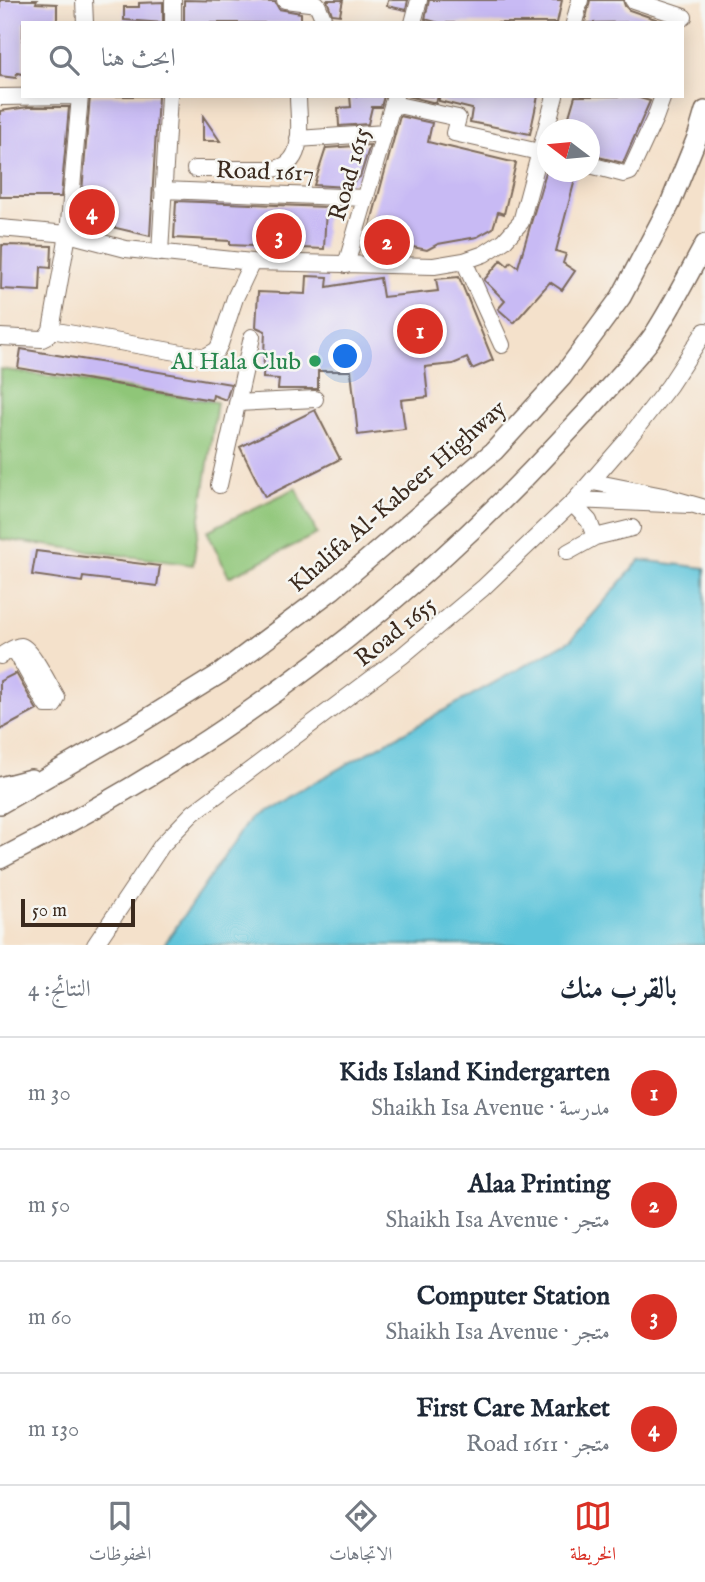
<!DOCTYPE html>
<html lang="ar">
<head>
<meta charset="utf-8">
<style>
	body { margin:0; font-family:"IM FELL English",Amiri,serif; background:#f6f6f7; color:#1f2937; direction:rtl }
	.compass { position:absolute; left:537px; top:119px; width:63px; height:63px; border-radius:50%; background:#fff; box-shadow:0 4px 18px #0003; rotate:286deg }
	.scale { position:absolute; left:21px; bottom:18px; width:114px; box-sizing:border-box; padding-left:7px; border:4px solid #3b2a1e; border-top:0; font-size:19px; line-height:24px; white-space:nowrap; color:#3b2a1e; -webkit-text-stroke:5px #f6f6f2; paint-order:stroke }
	.you { position:absolute; left:346px; top:357px; width:24px; height:24px; margin:-18px; border:5px solid #fff; border-radius:50%; background:#1a73e8; box-shadow:0 0 0 10px #1a73e833 }
	.badge { display:grid; place-items:center; width:46px; height:46px; border-radius:50%; background:#d93025; color:#fff; font-size:23px; font-weight:700 }
	.pin { position:absolute; translate:-50% -50%; border:4px solid #fff; box-shadow:0 2px 7px #0006 }
	.list { margin:0; padding:0; list-style:none }
	h2 { display:flex; justify-content:space-between; align-items:center; height:91px; margin:0; padding:0 28px; font-size:30px }
	h2 small { font-size:23px; font-weight:400; color:#747a83 }
	.list li { display:grid; grid-template-columns:46px 1fr auto; gap:21px; align-items:center; box-sizing:border-box; height:112px; padding:0 28px; border-top:2px solid #e0e1e3 }
	.list b { display:block; font-size:26px; white-space:nowrap }
	.list p { margin:0; font-size:23px; white-space:nowrap; color:#747a83 }
	.list em { font-size:23px; font-style:normal; color:#747a83 }
	.icon { flex:none; width:38px; height:38px; fill:none; stroke:currentColor; stroke-width:2; stroke-linecap:round; stroke-linejoin:round }
	.map { position:relative; flex:none; width:705px; height:945px; overflow:hidden; direction:ltr }
	.search { position:absolute; background:#fff; box-shadow:0 4px 18px #0003; left:21px; right:21px; top:21px; height:77px; display:flex; align-items:center; gap:18px; box-sizing:border-box; padding:0 24px; border-radius:0px; color:#747a83; font-size:26px }
	.sheet { height:539px; background:#fff }
	nav { display:flex; justify-content:space-around; align-items:center; box-sizing:border-box; height:98px; border-top:2px solid #e0e1e3; background:#fff; font-size:19px; color:#747a83 }
	nav a { display:grid; justify-items:center; gap:4px }
	nav .on { color:#d93025 }
	.map>svg:first-child { display:block }
	.green { fill:#8fc678; stroke:#65784b; stroke-width:2 }
	.water { fill:#5dc4da; stroke:#4c777c; stroke-width:2 }
	.building { fill:#c8baf4 }
	.lines { fill:none; stroke-linecap:round; stroke-linejoin:round }
	.minor-casing { stroke:#7c6a5b; stroke-width:18 }
	.major-casing { stroke:#7c6a5b; stroke-width:22 }
	.minor { stroke:#fff; stroke-width:16 }
	.major { stroke:#fff; stroke-width:19 }
	.leisure-dot { fill:#2e9e5b; stroke:#f6f6f2; stroke-width:2.5 }
	.labels { text-anchor:middle; stroke-width:5; stroke-linejoin:round; paint-order:stroke }
	.street-label { font-size:24px; fill:#3b2a1e; stroke:#f6f6f2 }
	.leisure-label { font-size:24px; fill:#27864d; stroke:#f6f6f2; text-anchor:end }
</style>
</head>
<body>
<div class="map">
<svg width="705" height="945" viewBox="0 0 705 945">
	<rect width="100%" height="100%" fill="#f6f6f2"/>
	<filter id="ink" filterUnits="userSpaceOnUse"><feTurbulence type="fractalNoise" baseFrequency=".0143" numOctaves="2"/><feDisplacementMap in="SourceGraphic" scale="14" xChannelSelector="R" yChannelSelector="G"/><feConvolveMatrix kernelMatrix="1 2 1 2 8 2 1 2 1" color-interpolation-filters="sRGB"/></filter>
	<filter id="wash" filterUnits="userSpaceOnUse"><feTurbulence type="fractalNoise" baseFrequency=".00686" numOctaves="4" result="noise"/><feDisplacementMap in="SourceGraphic" scale="28" xChannelSelector="R" yChannelSelector="G"/><feGaussianBlur stdDeviation="1.57" result="paint"/><feColorMatrix in="noise" values="0 0 0 0 0 0 0 0 0 0 0 0 0 0 0 0 0 1.4 0 .05"/><feComposite in="paint" operator="in"/></filter>
	<g filter="url(#wash)">
		<rect width="100%" height="100%" fill="#f4e1cb"/>
		<path class="green" d="M0,369L217,402L193,565L0,539Z
			M296,488L317,534L229,577L207,531Z"/>
		<path class="water" d="M640,560L705,568V945H164L250,818L571,640Z"/>
		<g id="blocks">
			<path class="building" d="M0,0H37L36,3L57,4V23H23V74L17,73L16,78L0,76Z
				M184,0L275,2L279,9L301,13V23H184Z
				M327,0H343L340,15L332,14Z
				M388,0H408L406,10L387,6Z
				M429,0H562L557,23H439L425,19Z
				M590,0H623L625,6L629,10L664,22L585,23Z
				M163,2V23L124,20V7H139V3Z
				M90,96H158L150,236L82,220L80,216Z
				M350,96H384L381,107H372L368,124L339,126L338,108L351,107Z
				M407,96H438L436,103Z
				M439,96H538L530,134L470,122L472,109L439,101Z
				M575,96H633L650,101L623,163L590,155V130H565Z
				M28,107H69L61,197H0V111Z
				M203,116L220,141H203Z
				M400,116L432,123L428,142L516,163L504,214L498,212L493,228L477,237L438,244L427,250L403,245L401,252H370L365,244Z
				M370,145L360,177L346,187L314,185L326,148Z
				M546,172H577L556,251L566,254L563,263L575,271L562,290L550,282L514,323L498,309L505,301L484,280L501,260L508,266L511,262L518,267Z
				M176,201L326,207L324,249L230,245V241L174,238Z
				M2,245L52,246L51,268L41,267L40,291L1,289Z
				M307,276L328,277L327,287L380,278L383,297L438,291L436,279L459,277L493,360L472,369L467,358L453,364L425,367L428,397L401,400L405,429L358,435L351,371H318V389H278L279,379L263,378L265,331L256,327L258,292L306,294Z
				M21,349L231,384L226,400L213,395L212,400L18,368Z
				M315,410L340,459L265,497L240,447Z
				M36,551L160,566L157,586L83,577L82,582L32,575Z
				M16,673L37,710L0,730V681Z"/>
		</g>
	</g>
	<g filter="url(#ink)">
		<use href="#blocks" fill-opacity="0" stroke="#7c6a5b" stroke-width="2"/>
		<g class="lines">
			<g class="minor-casing">
				<path id="minor" d="M84,0L85,23
					M173,0V23
					M285,0L317,4L325,23
					M633,0L684,17
					M413,23L419,0
					M574,23L580,0
					M0,97L80,96L68,234L51,330L46,337L42,339L0,337
					M393,104L458,118L454,133L548,154
					M298,139L385,133
					M590,165L624,174L630,172L655,118L663,96
					M195,169H273C308,165 298,122 298,96
					M163,190L366,198
					M0,228L68,234L126,249L252,262L434,266L464,261L484,254L504,241L521,222L555,96
					M160,253L169,96
					M464,261L502,345
					M346,265L395,96
					M51,330L205,357L217,350L220,344L235,298L252,262
					M237,403L315,399
					M593,482L663,496L705,508
					M219,485L252,337
					M575,500L690,505
					M572,503L589,521L595,537
					M568,552L595,537L632,528
					M0,656C6,653 14,646 21,646C31,647 51,689 57,698L54,705H46L14,648
					M95,945L162,845L193,813L402,656L483,588L575,500L628,439L669,386L705,331"/>
			</g>
			<g class="major-casing">
				<path id="major" d="M0,787L31,779
					M0,804L137,725L221,673L332,590L494,451L562,377L621,297L670,204L698,135L705,111
					M0,859C207,755 396,617 554,447C577,423 600,398 622,373C632,361 644,349 653,336C672,307 688,275 705,244"/>
			</g>
			<use href="#minor" class="minor"/>
			<use href="#major" class="major"/>
		</g>
	</g>
	<circle class="leisure-dot" cx="315" cy="361" r="7"/>
	<g class="labels">
		<g class="street-label">
			<text transform="translate(265 171) rotate(2)" y="8">Road 1617</text>
			<text transform="translate(349 174) rotate(-74)" y="8">Road 1615</text>
			<text transform="translate(397 496) rotate(-41)" y="8">Khalifa Al-Kabeer Highway</text>
			<text transform="translate(395 631) rotate(-39)" y="8">Road 1655</text>
		</g>
		<g class="leisure-label">
			<text x="301" y="369">Al Hala Club</text>
		</g>
	</g>
</svg>
<svg class="compass" viewBox="-18 -18 36 36"><path d="M0-13l5 13h-10z" fill="#e53935"/><path d="M0 13l5-13h-10z" fill="#747a83"/></svg>
<div class="scale">50 m</div>
<div class="you"></div>
<div class="pin badge" style="left:420px;top:331px">1</div>
<div class="pin badge" style="left:387px;top:242px">2</div>
<div class="pin badge" style="left:279px;top:236px">3</div>
<div class="pin badge" style="left:92px;top:212px">4</div>
<div class="search"><svg class="icon" aria-label="search" viewBox="0 0 24 24"><circle cx="10" cy="10" r="6"/><path d="M15 15l6 6"/></svg>ابحث هنا</div>
</div>
<section class="sheet">
<h2>بالقرب منك<small>النتائج: 4</small></h2>
<ul class="list">
<li><span class="badge">1</span><div><b>Kids Island Kindergarten</b><p>مدرسة · Shaikh Isa Avenue</p></div><em>30 m</em></li>
<li><span class="badge">2</span><div><b>Alaa Printing</b><p>متجر · Shaikh Isa Avenue</p></div><em>50 m</em></li>
<li><span class="badge">3</span><div><b>Computer Station</b><p>متجر · Shaikh Isa Avenue</p></div><em>60 m</em></li>
<li><span class="badge">4</span><div><b>First Care Market</b><p>متجر · Road 1611</p></div><em>130 m</em></li>
</ul>
</section>
<nav>
<a class="on"><svg class="icon" aria-label="map" viewBox="0 0 24 24"><path d="M3 6l6-2 6 2 6-2v14l-6 2-6-2-6 2zM9 4v14M15 6v14"/></svg>الخريطة</a>
<a><svg class="icon" aria-label="directions" viewBox="0 0 24 24"><path d="M12 3l9 9-9 9-9-9zM9 14v-3h6M13 9l2 2-2 2"/></svg>الاتجاهات</a>
<a><svg class="icon" aria-label="saved" viewBox="0 0 24 24"><path d="M7 4h10v16l-5-4-5 4z"/></svg>المحفوظات</a>
</nav>
</body>
</html>
